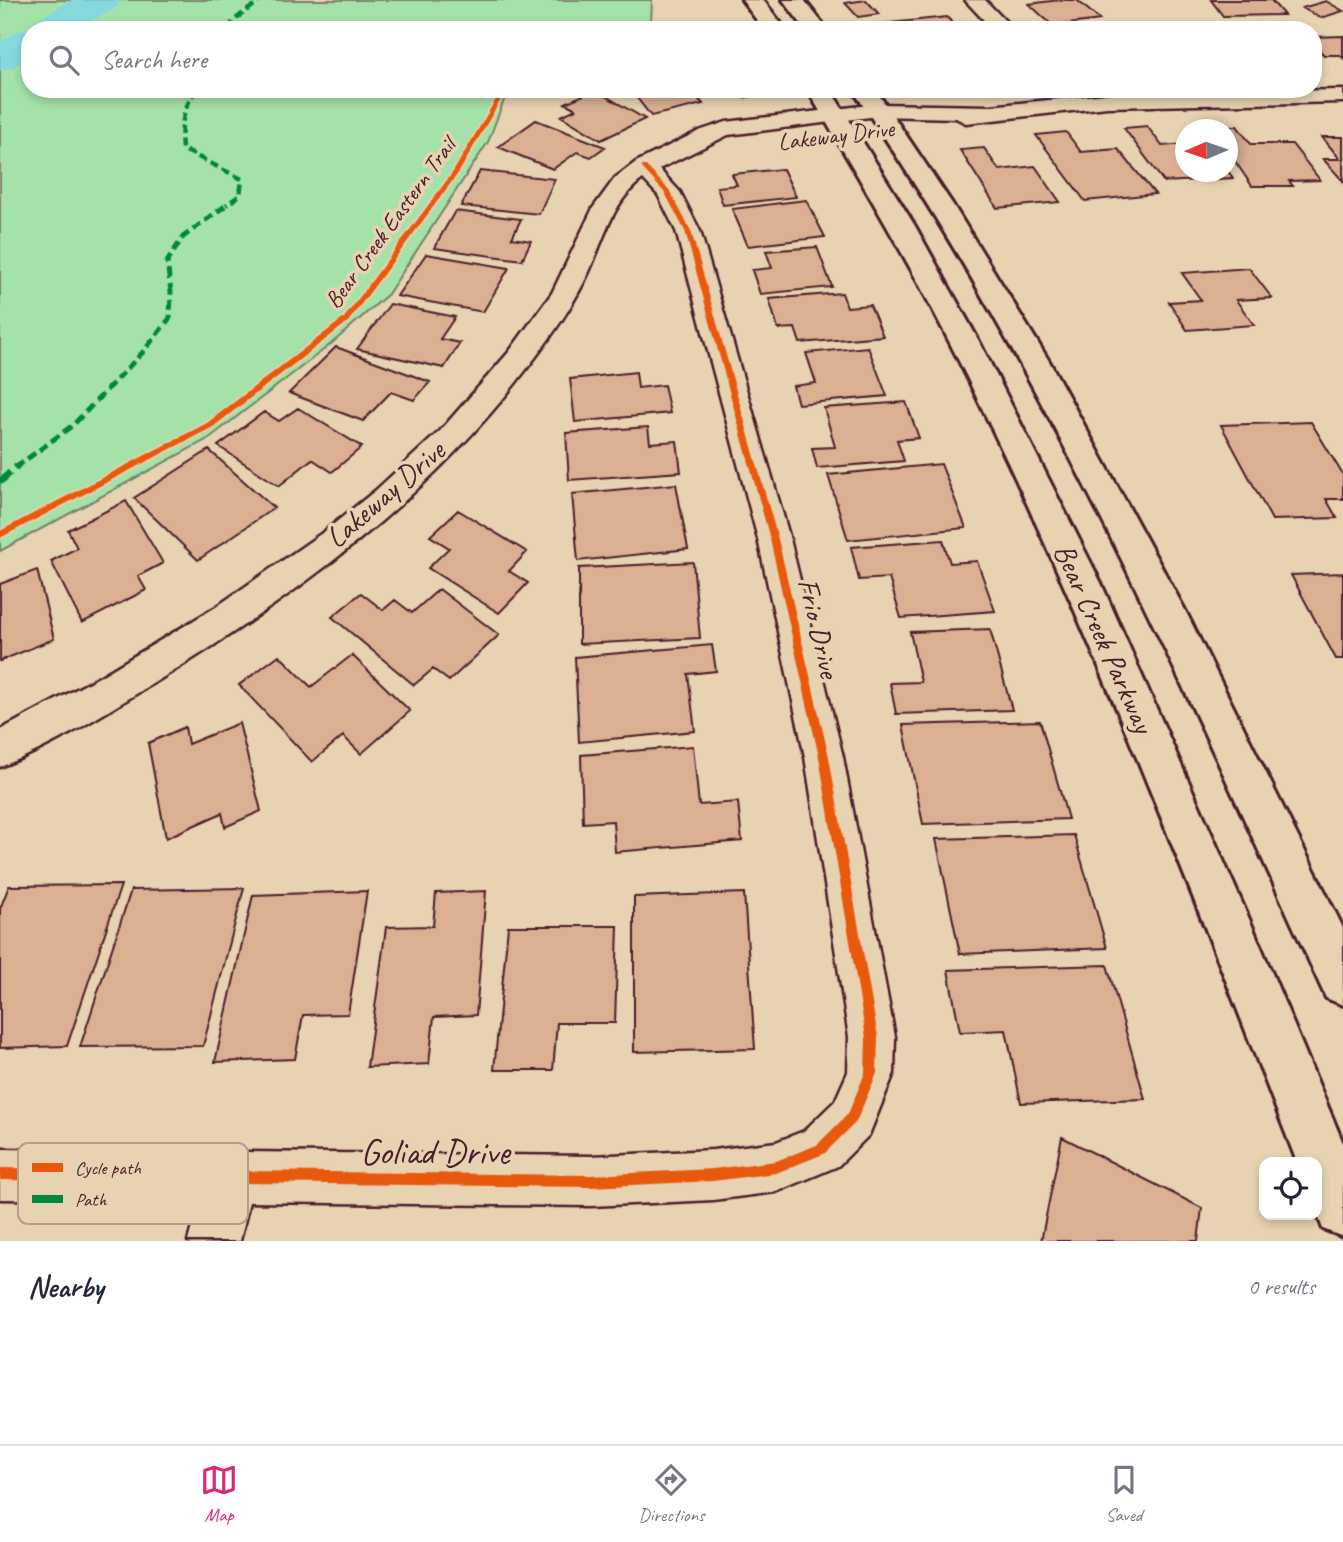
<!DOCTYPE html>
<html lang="en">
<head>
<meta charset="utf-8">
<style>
	body { margin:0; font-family:Caveat,sans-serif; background:#f2f2f3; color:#1f2937 }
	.controls { position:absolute; right:21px; bottom:21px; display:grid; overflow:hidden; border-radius:14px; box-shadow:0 4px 10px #0003 }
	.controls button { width:63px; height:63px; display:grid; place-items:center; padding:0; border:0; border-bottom:2px solid #e0e1e3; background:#fff; color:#1f2937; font:35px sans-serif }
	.compass { position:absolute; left:1175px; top:119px; width:63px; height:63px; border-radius:50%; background:#fff; box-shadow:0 4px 10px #0003; rotate:268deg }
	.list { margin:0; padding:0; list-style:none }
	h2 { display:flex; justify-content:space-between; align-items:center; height:91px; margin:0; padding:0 28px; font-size:30px }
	h2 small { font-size:23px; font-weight:400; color:#747a83 }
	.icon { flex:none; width:38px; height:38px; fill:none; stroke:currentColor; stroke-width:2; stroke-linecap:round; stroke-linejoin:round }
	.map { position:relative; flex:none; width:1343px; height:1241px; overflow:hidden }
	.search { position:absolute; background:#fff; box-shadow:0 4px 10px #0003; left:21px; right:21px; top:21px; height:77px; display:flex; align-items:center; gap:18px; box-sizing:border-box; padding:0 24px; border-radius:28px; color:#747a83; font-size:26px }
	.sheet { height:203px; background:#fff }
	nav { display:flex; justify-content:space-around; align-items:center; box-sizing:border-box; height:98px; border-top:2px solid #e0e1e3; background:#fff; font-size:19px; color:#747a83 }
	nav a { display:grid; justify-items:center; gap:4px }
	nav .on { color:#db2777 }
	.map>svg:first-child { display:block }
	.green { fill:#a4e2a9; stroke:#77806a; stroke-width:2 }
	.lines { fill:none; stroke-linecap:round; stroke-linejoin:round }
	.river { fill:#86d8df; fill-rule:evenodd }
	.building { fill:#dbaf92; stroke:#4a1f2b; stroke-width:2 }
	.street-casing { stroke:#4a1f2b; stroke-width:5 }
	.secondary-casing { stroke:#4a1f2b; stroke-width:6 }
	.street { fill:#e7d2b1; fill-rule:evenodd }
	.secondary { fill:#e7d2b1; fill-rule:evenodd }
	.quiet-far2 { stroke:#00873e; stroke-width:4.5; stroke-dasharray:9 4.5; stroke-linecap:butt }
	.quiet-far1 { stroke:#00873e; stroke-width:5; stroke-dasharray:10 5; stroke-linecap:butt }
	.quiet { stroke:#00873e; stroke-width:7; stroke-dasharray:14 7; stroke-linecap:butt }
	.cycleway-casing { stroke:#e7d2b1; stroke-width:4 }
	.cycleway { fill:#e8590c; fill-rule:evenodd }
	.labels { text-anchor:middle; stroke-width:7; stroke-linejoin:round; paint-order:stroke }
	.far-street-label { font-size:24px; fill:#4a1f2b; stroke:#e7d2b1 }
	.street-label { font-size:30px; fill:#4a1f2b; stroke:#e7d2b1 }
	.near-street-label { font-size:37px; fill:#4a1f2b; stroke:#e7d2b1 }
	.key { fill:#e7d2b1; stroke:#b89c89; stroke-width:2 }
	.key-label { font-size:19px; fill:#4a1f2b }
</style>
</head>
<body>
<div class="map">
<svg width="1343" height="1241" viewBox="0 0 1343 1241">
	<rect width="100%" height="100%" fill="#e7d2b1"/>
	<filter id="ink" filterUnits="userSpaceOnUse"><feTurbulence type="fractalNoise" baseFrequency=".0143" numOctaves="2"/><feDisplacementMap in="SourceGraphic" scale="14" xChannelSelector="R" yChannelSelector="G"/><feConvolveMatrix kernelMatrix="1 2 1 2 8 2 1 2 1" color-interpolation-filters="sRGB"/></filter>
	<g filter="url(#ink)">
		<path class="green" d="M0,0H652L651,23L627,30H30V89H517L504,100L488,142L388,294L331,344L208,439L0,551Z"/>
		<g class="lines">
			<path class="river" d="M71,0H121L116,8L73,30H30V57L14,67L0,71V42L16,32L28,29L33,22Z"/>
		</g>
		<path class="building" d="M866,0L879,14L858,17L845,3Z
			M1059,0H1077L1100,20L1053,26L1029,4Z
			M1211,0H1271L1284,15L1223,16Z
			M1326,1L1343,11L1321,18L1302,8Z
			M947,17L957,29L875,30L871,25Z
			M1343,36V58L1340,55H1324L1313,44V37Z
			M630,89H690L703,104L651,116Z
			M706,89H764L768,94L743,98L736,90L709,94Z
			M595,90L645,119L601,140L561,116L576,109L565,103Z
			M536,120L605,147L591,157L577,152L553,169L498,147Z
			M1147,126L1162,146L1186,144V172L1228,171L1233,178L1164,182L1124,128Z
			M1210,126H1237L1251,144H1292L1320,180L1289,181L1293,186H1252L1228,151V130H1212Z
			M1066,132L1081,152L1118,149L1155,194L1085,201L1036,135Z
			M1322,137H1343V181L1323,159H1340Z
			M984,148L999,170L1035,166L1060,202L997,208L960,150Z
			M783,169L796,197L723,205L717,187L737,185L732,174Z
			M480,171L555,179L539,214L461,206Z
			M806,200L825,237L748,246L732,209Z
			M455,211L521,219L512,238L531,241L522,260L434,248Z
			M817,247L832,287L760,294L752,270L772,268L766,251Z
			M426,254L509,268L483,312L397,296Z
			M1249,268L1272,298L1236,300L1254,325L1187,330L1169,302L1201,300L1182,273Z
			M842,293L847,307L870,305L883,336L800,343L795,328L778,329L769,299Z
			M390,304L455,317L440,339L460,343L444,368L357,349Z
			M336,347L430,382L414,400L391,392L363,421L289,393Z
			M868,347L887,396L798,404L793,386L816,383L806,353Z
			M636,372L638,388L664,385L670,413L575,422L570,379Z
			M906,402L919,438L897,440L904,461L817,468L812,448L835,447L824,408Z
			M298,408L362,447L332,472L312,459L279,486L218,446L264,412L279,421Z
			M1311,422L1343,475V499H1326L1337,518L1272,520L1221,425Z
			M648,427L650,443L677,441L681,472L569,480L566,433Z
			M209,450L274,508L198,560L134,498Z
			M941,464L966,528L848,540L828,475Z
			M676,484L688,549L578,561L572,494Z
			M126,501L163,563L138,576L146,590L82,623L51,561L77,548L68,530Z
			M458,510L527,552L509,571L528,583L499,613L428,568L449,548L430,536Z
			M943,540L950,563L977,561L995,611L901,618L889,578L859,580L851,547Z
			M693,562L700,638L579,644V568Z
			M37,570L54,639L0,661V584Z
			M1343,573V659H1336L1291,575Z
			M439,589L499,635L449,681L433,669L414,685L332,617L361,593L383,610L395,600L412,613Z
			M990,629L1012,710L896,714L890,683L921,682L910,632Z
			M712,645L716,671L688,674L695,731L579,742L575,657Z
			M279,655L311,687L352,655L410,711L361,754L343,736L312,762L239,685Z
			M1040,721L1068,819L923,824L903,725Z
			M239,723L261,811L225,827L222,813L166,838L148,743L185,727L188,744Z
			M693,746L699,805L738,802L742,841L615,852L613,821L583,823L581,755Z
			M1074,835L1107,948L960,954L936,839Z
			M121,885L67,1046L0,1048V909L9,886Z
			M244,888L203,1046L80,1047L131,890Z
			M367,891L348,1014L303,1015L295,1059L215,1062L253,895Z
			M486,891L476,1015L434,1017L429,1064L367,1067L386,927L433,926L436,893Z
			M744,893L755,1049L634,1052V897Z
			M508,926H618L615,1023H557L553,1070H494Z
			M1107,965L1145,1099L1021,1103L1006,1030L960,1032L948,970Z
			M1062,1137L1202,1208L1198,1241H1041Z"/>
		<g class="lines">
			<g class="street-casing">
				<path id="street" d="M965,0H985L1014,30H993Z
					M1343,90V102L1107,107L966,123L956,118L878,116L728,135L659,169L680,192L700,231L790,539L843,757L895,1037L894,1073L869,1135L838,1166L776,1192L713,1200L591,1206L249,1202L240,1241H188L199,1201L0,1199V1149L591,1156L713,1150L776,1142L804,1131L835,1101L848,1072L849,1037L805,757L758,539L676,231L658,195L643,179C609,203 602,249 583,284C568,313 548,341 528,367C427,501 290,600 149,686C102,715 52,747 0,767V730L101,676L216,607L325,531L376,490L441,430L509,352L552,293L593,208L615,178L636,162L699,131L726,122L878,104L990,106L1107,94Z"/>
			</g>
			<g class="secondary-casing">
				<path id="secondary" d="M742,0H763L786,30H764Z
					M783,0H804L828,30H806Z
					M807,89H830L915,226L980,343L1101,583L1253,928L1343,1143V1237L1323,1229L1317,1213V1162H1297C1189,886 1083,607 950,343C906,256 856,173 807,89Z
					M852,89H875L953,205L1049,361L1186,612L1343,928V1005L1326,998C1184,688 1046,371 852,89Z"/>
			</g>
			<use href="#street" class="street"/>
			<use href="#secondary" class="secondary"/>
			<path class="quiet-far2" d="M229,30L233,21L261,0
				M197,89C183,107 180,126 182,149L242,179L240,195L226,205"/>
			<path class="quiet-far1" d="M15,468L73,425L143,352L170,318L171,292L167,262L183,237L229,203"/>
			<path class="quiet" d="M0,482L17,466"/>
			<g class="cycleway-casing">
				<path id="cycleway" d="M502,89H507L459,172L348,322L213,427L0,538V531L207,423L344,318L453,172Z
					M642,166H646L670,191L691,231L778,539L829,757L878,1037L877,1073L856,1122L825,1153L821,1155L776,1173L713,1181L591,1187L0,1180V1168L591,1175L713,1169L776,1161L817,1145L848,1114L865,1073L866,1037L819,757L770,539L685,231L665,193L642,168Z"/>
			</g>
			<use href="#cycleway" class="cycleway"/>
		</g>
	</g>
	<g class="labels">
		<g class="far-street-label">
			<text transform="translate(836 135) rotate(-7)" y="8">Lakeway Drive</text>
			<text transform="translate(390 223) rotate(-54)" y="8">Bear Creek Eastern Trail</text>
		</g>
		<g class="street-label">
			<text transform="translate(385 494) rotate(-41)" y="10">Lakeway Drive</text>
			<text transform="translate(819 628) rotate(77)" y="10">Frio Drive</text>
			<text transform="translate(1104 638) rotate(66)" y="10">Bear Creek Parkway</text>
		</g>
		<g class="near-street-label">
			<text x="435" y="1164">Goliad Drive</text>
		</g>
	</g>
	<rect x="18" y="1143" width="230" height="81" rx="10" class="key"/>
	<rect x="32" y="1163" width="31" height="9" fill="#e8590c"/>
	<rect x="32" y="1195" width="31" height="8" fill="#00873e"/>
	<g class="key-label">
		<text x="75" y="1174">Cycle path</text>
		<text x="75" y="1206">Path</text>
	</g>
</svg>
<div class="controls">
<button><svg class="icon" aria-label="locate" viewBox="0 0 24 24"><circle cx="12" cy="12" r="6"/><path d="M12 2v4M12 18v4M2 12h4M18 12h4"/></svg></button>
</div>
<svg class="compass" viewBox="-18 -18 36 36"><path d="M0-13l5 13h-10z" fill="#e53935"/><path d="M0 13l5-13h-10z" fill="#747a83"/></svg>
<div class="search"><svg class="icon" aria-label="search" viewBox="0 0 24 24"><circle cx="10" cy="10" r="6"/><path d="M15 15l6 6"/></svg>Search here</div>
</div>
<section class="sheet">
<h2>Nearby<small>0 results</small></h2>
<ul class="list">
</ul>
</section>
<nav>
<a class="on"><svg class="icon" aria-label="map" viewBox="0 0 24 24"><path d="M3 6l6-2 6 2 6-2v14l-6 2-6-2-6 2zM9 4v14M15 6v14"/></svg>Map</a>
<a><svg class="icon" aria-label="directions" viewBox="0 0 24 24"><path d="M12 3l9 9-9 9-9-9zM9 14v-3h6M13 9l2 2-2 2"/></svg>Directions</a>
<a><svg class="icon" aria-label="saved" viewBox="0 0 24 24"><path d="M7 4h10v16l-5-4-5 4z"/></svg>Saved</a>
</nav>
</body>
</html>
